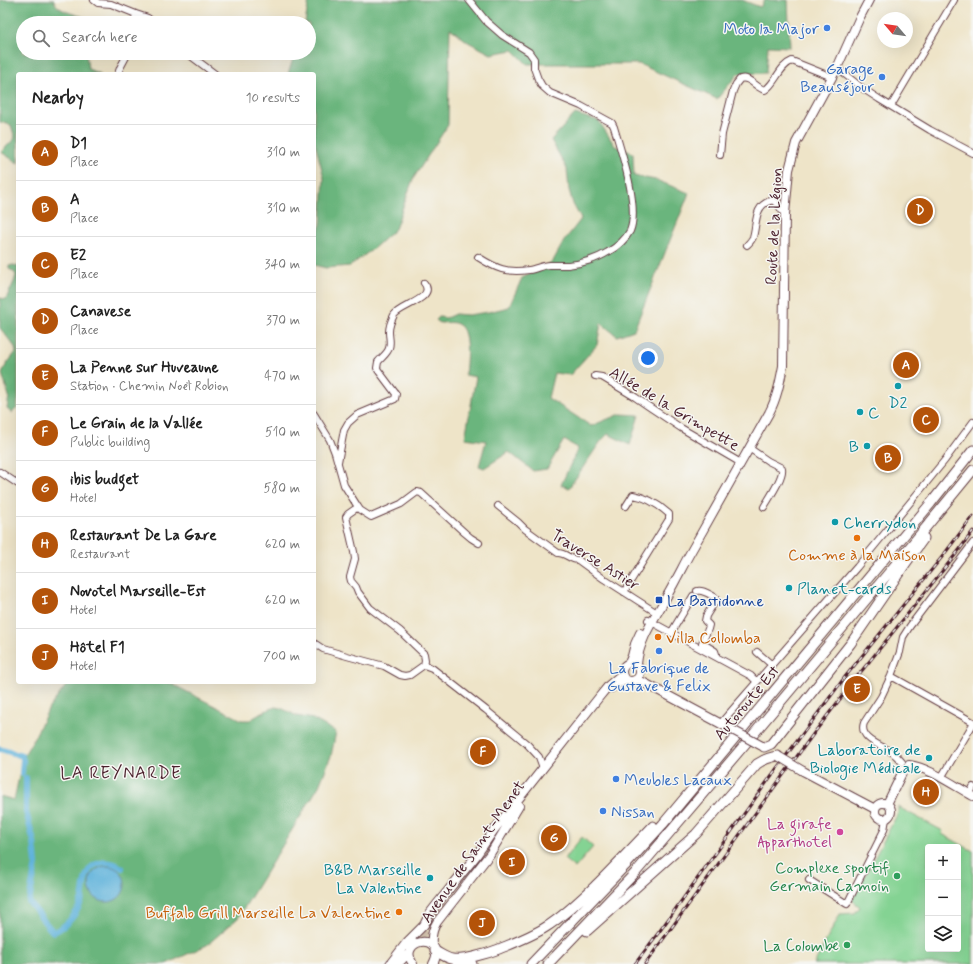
<!DOCTYPE html>
<html lang="en">
<head>
<meta charset="utf-8">
<style>
	body { margin:0; font-family:Mynerve,sans-serif; background:#f2f2f2; color:#222 }
	.controls { position:absolute; right:12px; bottom:12px; display:grid; overflow:hidden; border-radius:4px; box-shadow:0 4px 16px #0002 }
	.controls button { width:36px; height:36px; display:grid; place-items:center; padding:0; border:0; border-bottom:1px solid #e0e0e0; background:#fff; color:#222; font:20px sans-serif }
	.compass { position:absolute; left:877px; top:12px; width:36px; height:36px; border-radius:50%; background:#fff; box-shadow:0 4px 16px #0002; rotate:299deg }
	.you { position:absolute; left:648px; top:358px; width:14px; height:14px; margin:-10px; border:3px solid #fff; border-radius:50%; background:#1a73e8; box-shadow:0 0 0 6px #1a73e833 }
	.badge { display:grid; place-items:center; width:26px; height:26px; border-radius:50%; background:#b45309; color:#fff; font-size:13px; font-weight:700 }
	.pin { position:absolute; translate:-50% -50%; border:2px solid #fff; box-shadow:0 1px 4px #0006 }
	.list { margin:0; padding:0; list-style:none }
	h2 { display:flex; justify-content:space-between; align-items:center; height:52px; margin:0; padding:0 16px; font-size:17px }
	h2 small { font-size:13px; font-weight:400; color:#767676 }
	.list li { display:grid; grid-template-columns:26px 1fr auto; gap:12px; align-items:center; box-sizing:border-box; height:56px; padding:0 16px; border-top:1px solid #e0e0e0 }
	.list b { display:block; font-size:15px; white-space:nowrap }
	.list p { margin:0; font-size:13px; white-space:nowrap; color:#767676 }
	.list em { font-size:13px; font-style:normal; color:#767676 }
	.icon { flex:none; width:22px; height:22px; fill:none; stroke:currentColor; stroke-width:2; stroke-linecap:round; stroke-linejoin:round }
	.map { position:relative; flex:none; width:973px; height:964px; overflow:hidden }
	.search { position:absolute; background:#fff; box-shadow:0 4px 16px #0002; left:16px; top:16px; width:300px; height:44px; display:flex; align-items:center; gap:10px; box-sizing:border-box; padding:0 14px; border-radius:22px; color:#767676; font-size:15px }
	.panel { position:absolute; background:#fff; box-shadow:0 4px 16px #0002; left:16px; top:72px; width:300px; height:612px; border-radius:4px }
	.map>svg:first-child { display:block }
	.green { fill:#84d393; stroke:#67795f; fill-rule:evenodd }
	.forest { fill:#6bb57d; stroke:#5a6a54 }
	.water { fill:#60b3db; stroke:#556983 }
	.lines { fill:none; stroke-linecap:round; stroke-linejoin:round }
	.canal { stroke:#60b3db; stroke-width:6 }
	.major-tunnel { stroke:#cdbda9; stroke-width:8; stroke-dasharray:8 4; stroke-linecap:butt }
	.minor-casing { stroke:#633d43; stroke-width:8 }
	.major-casing { stroke:#633d43; stroke-width:10 }
	.highway-casing { stroke:#633d43; stroke-width:11 }
	.minor { stroke:#fff; stroke-width:6 }
	.major { stroke:#fff; stroke-width:8 }
	.highway { stroke:#fff; stroke-width:9 }
	.rail-casing { stroke:#4a1f2b; stroke-width:3 }
	.rail { stroke:#f6f6f2; stroke-width:1.5; stroke-dasharray:4.5; stroke-linecap:butt }
	.major-bridge-casing { stroke:#633d43; stroke-width:10; stroke-linecap:butt }
	.major-bridge { stroke:#fff; stroke-width:8 }
	.shop-dot { fill:#3f7fe0; stroke:#f6f6f2; stroke-width:1.5 }
	.culture-dot { fill:#0f9aa8; stroke:#f6f6f2; stroke-width:1.5 }
	.food-dot { fill:#e8710a; stroke:#f6f6f2; stroke-width:1.5 }
	.transit-dot { fill:#1a4fb4; stroke:#f6f6f2; stroke-width:1.5 }
	.hotel-dot { fill:#d1479c; stroke:#f6f6f2; stroke-width:1.5 }
	.leisure-dot { fill:#2e9e5b; stroke:#f6f6f2; stroke-width:1.5 }
	.labels { text-anchor:middle; stroke-width:3; stroke-linejoin:round; paint-order:stroke }
	.shop-label { font-size:16px; fill:#366cbe; stroke:#f6f6f2; text-anchor:end }
	.street-label { font-size:16px; fill:#4a1f2b; stroke:#f6f6f2 }
	.culture-label { font-size:16px; fill:#0d838f; stroke:#f6f6f2; text-anchor:start }
	.food-label { font-size:16px; fill:#c56008; stroke:#f6f6f2 }
	.transit-label { font-size:16px; fill:#164399; stroke:#f6f6f2; text-anchor:start }
	.hotel-label { font-size:16px; fill:#b23c85; stroke:#f6f6f2; text-anchor:end }
	.leisure-label { font-size:16px; fill:#27864d; stroke:#f6f6f2; text-anchor:end }
	.neighbourhood-label { font-size:17px; letter-spacing:1px; fill:#4a1f2b; stroke:#f6f6f2 }
</style>
</head>
<body>
<div class="map">
<svg width="973" height="964" viewBox="0 0 973 964">
	<rect width="100%" height="100%" fill="#f6f6f2"/>
	<filter id="ink" filterUnits="userSpaceOnUse"><feTurbulence type="fractalNoise" baseFrequency=".025" numOctaves="2"/><feDisplacementMap in="SourceGraphic" scale="8" xChannelSelector="R" yChannelSelector="G"/><feConvolveMatrix kernelMatrix="1 2 1 2 8 2 1 2 1" color-interpolation-filters="sRGB"/></filter>
	<filter id="wash" filterUnits="userSpaceOnUse"><feTurbulence type="fractalNoise" baseFrequency=".012" numOctaves="4" result="noise"/><feDisplacementMap in="SourceGraphic" scale="16" xChannelSelector="R" yChannelSelector="G"/><feGaussianBlur stdDeviation="0.9" result="paint"/><feColorMatrix in="noise" values="0 0 0 0 0 0 0 0 0 0 0 0 0 0 0 0 0 1.4 0 .05"/><feComposite in="paint" operator="in"/></filter>
	<g filter="url(#wash)">
		<rect width="100%" height="100%" fill="#eee4c8"/>
		<path class="green" d="M898,807L943,831L942,834L973,851V964H814L840,914L855,913L860,907L852,900L898,813ZM928,847H958V949H928Z
			M582,837L593,847L575,868L564,859Z"/>
		<path class="forest" d="M0,0H54C56,11 75,14 84,17L85,23H23V53H86L88,69L101,74H18V163L1,152L15,138L11,125L0,122Z
			M309,0H742L760,7L765,0H788L790,47L768,46L766,73L738,74L717,99L639,64H527L513,50L491,54L468,42L450,28L448,125L413,179L395,229L374,248L350,266L326,268L314,265V243L321,224L324,178L314,139V74H288L295,53H309V23H305Z
			M575,114L599,121L615,146L633,153L634,176L656,180L689,193L634,330L617,336L601,323L597,345L570,375L554,373L548,398L591,426L620,414L639,415L630,445L608,434L601,441L569,488L561,485L578,448L564,440L547,469L533,471L509,452L484,468L479,466L486,441L465,438L476,377L465,375C466,364 470,332 459,325C454,321 445,323 440,323L436,320L439,317L446,318L455,314L468,315L488,312L509,307L522,278L544,267L553,261L564,241L581,219L573,204L569,190L567,169L551,140Z
			M13,265L18,266V399L17,408L12,413L7,409L9,396L2,374L6,365L16,352L15,347L0,328V298L6,299L14,282L16,275L13,271L9,269V266Z
			M69,682H168L242,720H250L265,711L275,707L281,708L297,716L313,719L336,732L331,756L319,786L238,918L207,945L166,964H0V796L14,800L23,758L27,750L33,740L49,708Z"/>
		<path class="water" d="M89 884a18 18 0 1 1 36 0a18 18 0 1 1-36 0Z"/>
		<g class="lines">
			<path class="canal" d="M0,749L22,756
				M22,773L23,760
				M26,778V812L34,842L36,864L29,902L41,917
				M43,920L52,931L54,932C66,926 76,915 81,902C84,894 83,885 86,877C91,860 109,859 122,868"/>
		</g>
	</g>
	<g filter="url(#ink)">
		<g class="lines">
			<path class="major-tunnel" d="M413,946L446,904"/>
			<g class="minor-casing">
				<path id="minor" d="M94,0L98,3L111,4L136,14L134,23
					M469,0L486,21L502,35L529,52L534,59V68L538,79L542,86L550,93L581,106L612,123L614,127C621,151 640,207 630,231C625,240 617,247 608,252C597,259 581,264 568,265C562,265 556,265 550,265C543,265 536,269 529,270C506,273 497,269 478,257
					M136,14L148,18L153,23
					M187,53L215,74
					M837,68L862,88L879,99L930,130L973,153
					M118,74L120,68L128,53
					M891,106L954,0
					M720,155L722,134L733,91L736,84L740,79C750,76 756,88 765,90C776,83 779,66 792,61L832,77
					M747,245C750,242 752,240 753,237C757,224 754,206 770,201C772,201 773,200 776,202C779,204 780,210 785,214
					M595,376L602,377L635,397L648,406L681,428L741,463
					M314,414L330,440L335,453L344,485L358,507L348,514L346,517L354,552L355,559L350,577L351,581L356,587L358,592L370,608L400,631L424,654L425,660L424,665
					M749,448L768,461L782,468C784,477 769,498 764,507
					M338,462L344,430L348,423L357,415L395,399L396,394L378,370L377,368L378,362C381,358 388,353 389,348C391,342 389,338 389,332C389,327 392,319 394,315C401,305 437,298 424,283
					M0,472L18,484
					M498,506L518,522L525,529L558,553C566,553 570,560 578,560L604,579L657,613
					M358,507L360,510L371,517L401,504L417,492L421,493L465,533L471,538L479,543
					M697,591C703,589 710,595 715,597L716,600L706,616L705,621L709,625L708,629L702,643L715,651L716,654L715,656
					M624,592L669,519V514C659,505 647,497 633,495L626,506
					M648,620L751,676L757,682
					M671,633L693,596
					M314,643L323,649L347,656L384,666L400,675L405,676L410,675L424,665L432,668L486,710L527,744L539,757L543,768
					M757,652L772,665
					M891,676L973,722
					M720,724L857,567L945,460L973,422
					M902,762C899,759 897,756 893,753C883,746 858,739 864,723L881,697L891,676L900,652L903,637L910,626L973,543
					M941,778L973,724
					M970,794L973,787
					M809,880L847,904L884,830L886,819"/>
			</g>
			<g class="major-casing">
				<path id="major" d="M622 672a9 9 0 1 1 18 0a9 9 0 1 1-18 0Z
					M629,663L632,656L635,644L640,633
					M637,664C639,639 655,618 667,596C675,582 682,568 689,555L769,413C777,398 780,382 783,366L785,214L789,170L796,143L837,68L859,19L869,0
					M637,679L725,726
					M611,688L619,683L627,680
					M909,765C928,767 955,786 973,796
					M803,771L875,809
					M875 811a8 8 0 1 1 16 0a8 8 0 1 1-16 0Z
					M887,804L904,769
					M432,945C431,936 432,930 437,922L490,854L519,806
					M390,964L407,942L424,925L430,913L437,904L476,856L494,830L600,696L609,685L622,674
					M398,964L409,953
					M413,964C399,944 431,932 436,952C437,956 435,960 433,964"/>
			</g>
			<g class="highway-casing">
				<path id="highway" d="M764,747L771,744L851,643L906,563L924,538
					M587,931L696,834L757,764C764,759 770,757 778,756
					M435,951C441,954 446,958 452,959C463,961 489,953 499,949C516,942 532,936 546,927C565,915 580,900 595,886C615,866 634,846 653,826
					M457,964H472
					M531,964L625,866L663,824L931,503L973,450
					M548,964L636,872L752,736L886,576L973,470"/>
			</g>
			<use href="#minor" class="minor"/>
			<use href="#major" class="major"/>
			<use href="#highway" class="highway"/>
			<g class="rail-casing">
				<path id="rail" d="M635,964L659,932L777,768L845,677L942,557L973,516
					M645,964L814,733L860,673L960,549L973,531"/>
			</g>
			<use href="#rail" class="rail"/>
			<g class="major-bridge-casing">
				<path id="major-bridge" d="M725,726L762,746
					M778,756L803,771"/>
			</g>
			<use href="#major-bridge" class="major-bridge"/>
		</g>
	</g>
	<g class="shop-dot">
		<circle cx="827" cy="28" r="4"/>
		<circle cx="882" cy="77" r="4"/>
		<circle cx="659" cy="651" r="4"/>
		<circle cx="616" cy="779" r="4"/>
		<circle cx="603" cy="811" r="4"/>
	</g>
	<g class="culture-dot">
		<circle cx="898" cy="386" r="4"/>
		<circle cx="860" cy="412" r="4"/>
		<circle cx="867" cy="446" r="4"/>
		<circle cx="835" cy="522" r="4"/>
		<circle cx="789" cy="588" r="4"/>
		<circle cx="929" cy="758" r="4"/>
		<circle cx="430" cy="878" r="4"/>
	</g>
	<g class="food-dot">
		<circle cx="857" cy="538" r="4"/>
		<circle cx="658" cy="637" r="4"/>
		<circle cx="399" cy="912" r="4"/>
	</g>
	<rect class="transit-dot" x="655" y="596" width="8" height="8" rx="2"/>
	<circle class="hotel-dot" cx="840" cy="832" r="4"/>
	<g class="leisure-dot">
		<circle cx="897" cy="876" r="4"/>
		<circle cx="847" cy="945" r="4"/>
	</g>
	<g class="labels">
		<g class="shop-label">
			<text x="819" y="34">Moto la Major</text>
			<text x="874" y="74">Garage<tspan x="874" dy="18">Beauséjour</tspan></text>
			<text x="659" y="673" text-anchor="middle">La Fabrique de<tspan x="659" dy="18">Gustave &amp; Felix</tspan></text>
			<text x="624" y="785" text-anchor="start">Meubles Lacaux</text>
			<text x="611" y="817" text-anchor="start">Nissan</text>
		</g>
		<g class="street-label">
			<text transform="translate(773 226) rotate(-87)" y="6">Route de la Légion</text>
			<text transform="translate(675 408) rotate(31)" y="6">Allée de la Grimpette</text>
			<text transform="translate(596 559) rotate(32)" y="6">Traverse Astier</text>
			<text transform="translate(746 702) rotate(-50)" y="6">Autoroute Est</text>
			<text transform="translate(472 851) rotate(-55)" y="6">Avenue de Saint-Menet</text>
		</g>
		<g class="culture-label">
			<text x="898" y="408" text-anchor="middle">D2</text>
			<text x="868" y="418">C</text>
			<text x="859" y="452" text-anchor="end">B</text>
			<text x="843" y="528">Cherrydon</text>
			<text x="797" y="594">Planet-cards</text>
			<text x="921" y="755" text-anchor="end">Laboratoire de<tspan x="921" dy="18">Biologie Médicale</tspan></text>
			<text x="422" y="875" text-anchor="end">B&amp;B Marseille<tspan x="422" dy="18">La Valentine</tspan></text>
		</g>
		<g class="food-label">
			<text x="857" y="560">Comme à la Maison</text>
			<text x="666" y="643" text-anchor="start">Villa Collomba</text>
			<text x="391" y="918" text-anchor="end">Buffalo Grill Marseille La Valentine</text>
		</g>
		<g class="transit-label">
			<text x="667" y="606">La Bastidonne</text>
		</g>
		<g class="hotel-label">
			<text x="832" y="829">La girafe<tspan x="832" dy="18">Apparthotel</tspan></text>
		</g>
		<g class="leisure-label">
			<text x="889" y="873">Complexe sportif<tspan x="889" dy="18">Germain Camoin</tspan></text>
			<text x="839" y="951">La Colombe</text>
		</g>
		<g class="neighbourhood-label">
			<text x="121" y="778">LA REYNARDE</text>
		</g>
	</g>
</svg>
<div class="controls">
<button>+</button>
<button>−</button>
<button><svg class="icon" aria-label="layers" viewBox="0 0 24 24"><path d="M12 4l9 5-9 5-9-5zM3 14l9 5 9-5"/></svg></button>
</div>
<svg class="compass" viewBox="-18 -18 36 36"><path d="M0-13l5 13h-10z" fill="#e53935"/><path d="M0 13l5-13h-10z" fill="#767676"/></svg>
<div class="you"></div>
<div class="pin badge" style="left:906px;top:365px">A</div>
<div class="pin badge" style="left:888px;top:458px">B</div>
<div class="pin badge" style="left:926px;top:420px">C</div>
<div class="pin badge" style="left:920px;top:211px">D</div>
<div class="pin badge" style="left:857px;top:689px">E</div>
<div class="pin badge" style="left:483px;top:752px">F</div>
<div class="pin badge" style="left:554px;top:838px">G</div>
<div class="pin badge" style="left:926px;top:792px">H</div>
<div class="pin badge" style="left:512px;top:862px">I</div>
<div class="pin badge" style="left:482px;top:923px">J</div>
<div class="search"><svg class="icon" aria-label="search" viewBox="0 0 24 24"><circle cx="10" cy="10" r="6"/><path d="M15 15l6 6"/></svg>Search here</div>
<section class="panel">
<h2>Nearby<small>10 results</small></h2>
<ul class="list">
<li><span class="badge">A</span><div><b>D1</b><p>Place</p></div><em>310 m</em></li>
<li><span class="badge">B</span><div><b>A</b><p>Place</p></div><em>310 m</em></li>
<li><span class="badge">C</span><div><b>E2</b><p>Place</p></div><em>340 m</em></li>
<li><span class="badge">D</span><div><b>Canavese</b><p>Place</p></div><em>370 m</em></li>
<li><span class="badge">E</span><div><b>La Penne sur Huveaune</b><p>Station · Chemin Noël Robion</p></div><em>470 m</em></li>
<li><span class="badge">F</span><div><b>Le Grain de la Vallée</b><p>Public building</p></div><em>510 m</em></li>
<li><span class="badge">G</span><div><b>ibis budget</b><p>Hotel</p></div><em>580 m</em></li>
<li><span class="badge">H</span><div><b>Restaurant De La Gare</b><p>Restaurant</p></div><em>620 m</em></li>
<li><span class="badge">I</span><div><b>Novotel Marseille-Est</b><p>Hotel</p></div><em>620 m</em></li>
<li><span class="badge">J</span><div><b>Hôtel F1</b><p>Hotel</p></div><em>700 m</em></li>
</ul>
</section>
</div>
</body>
</html>
